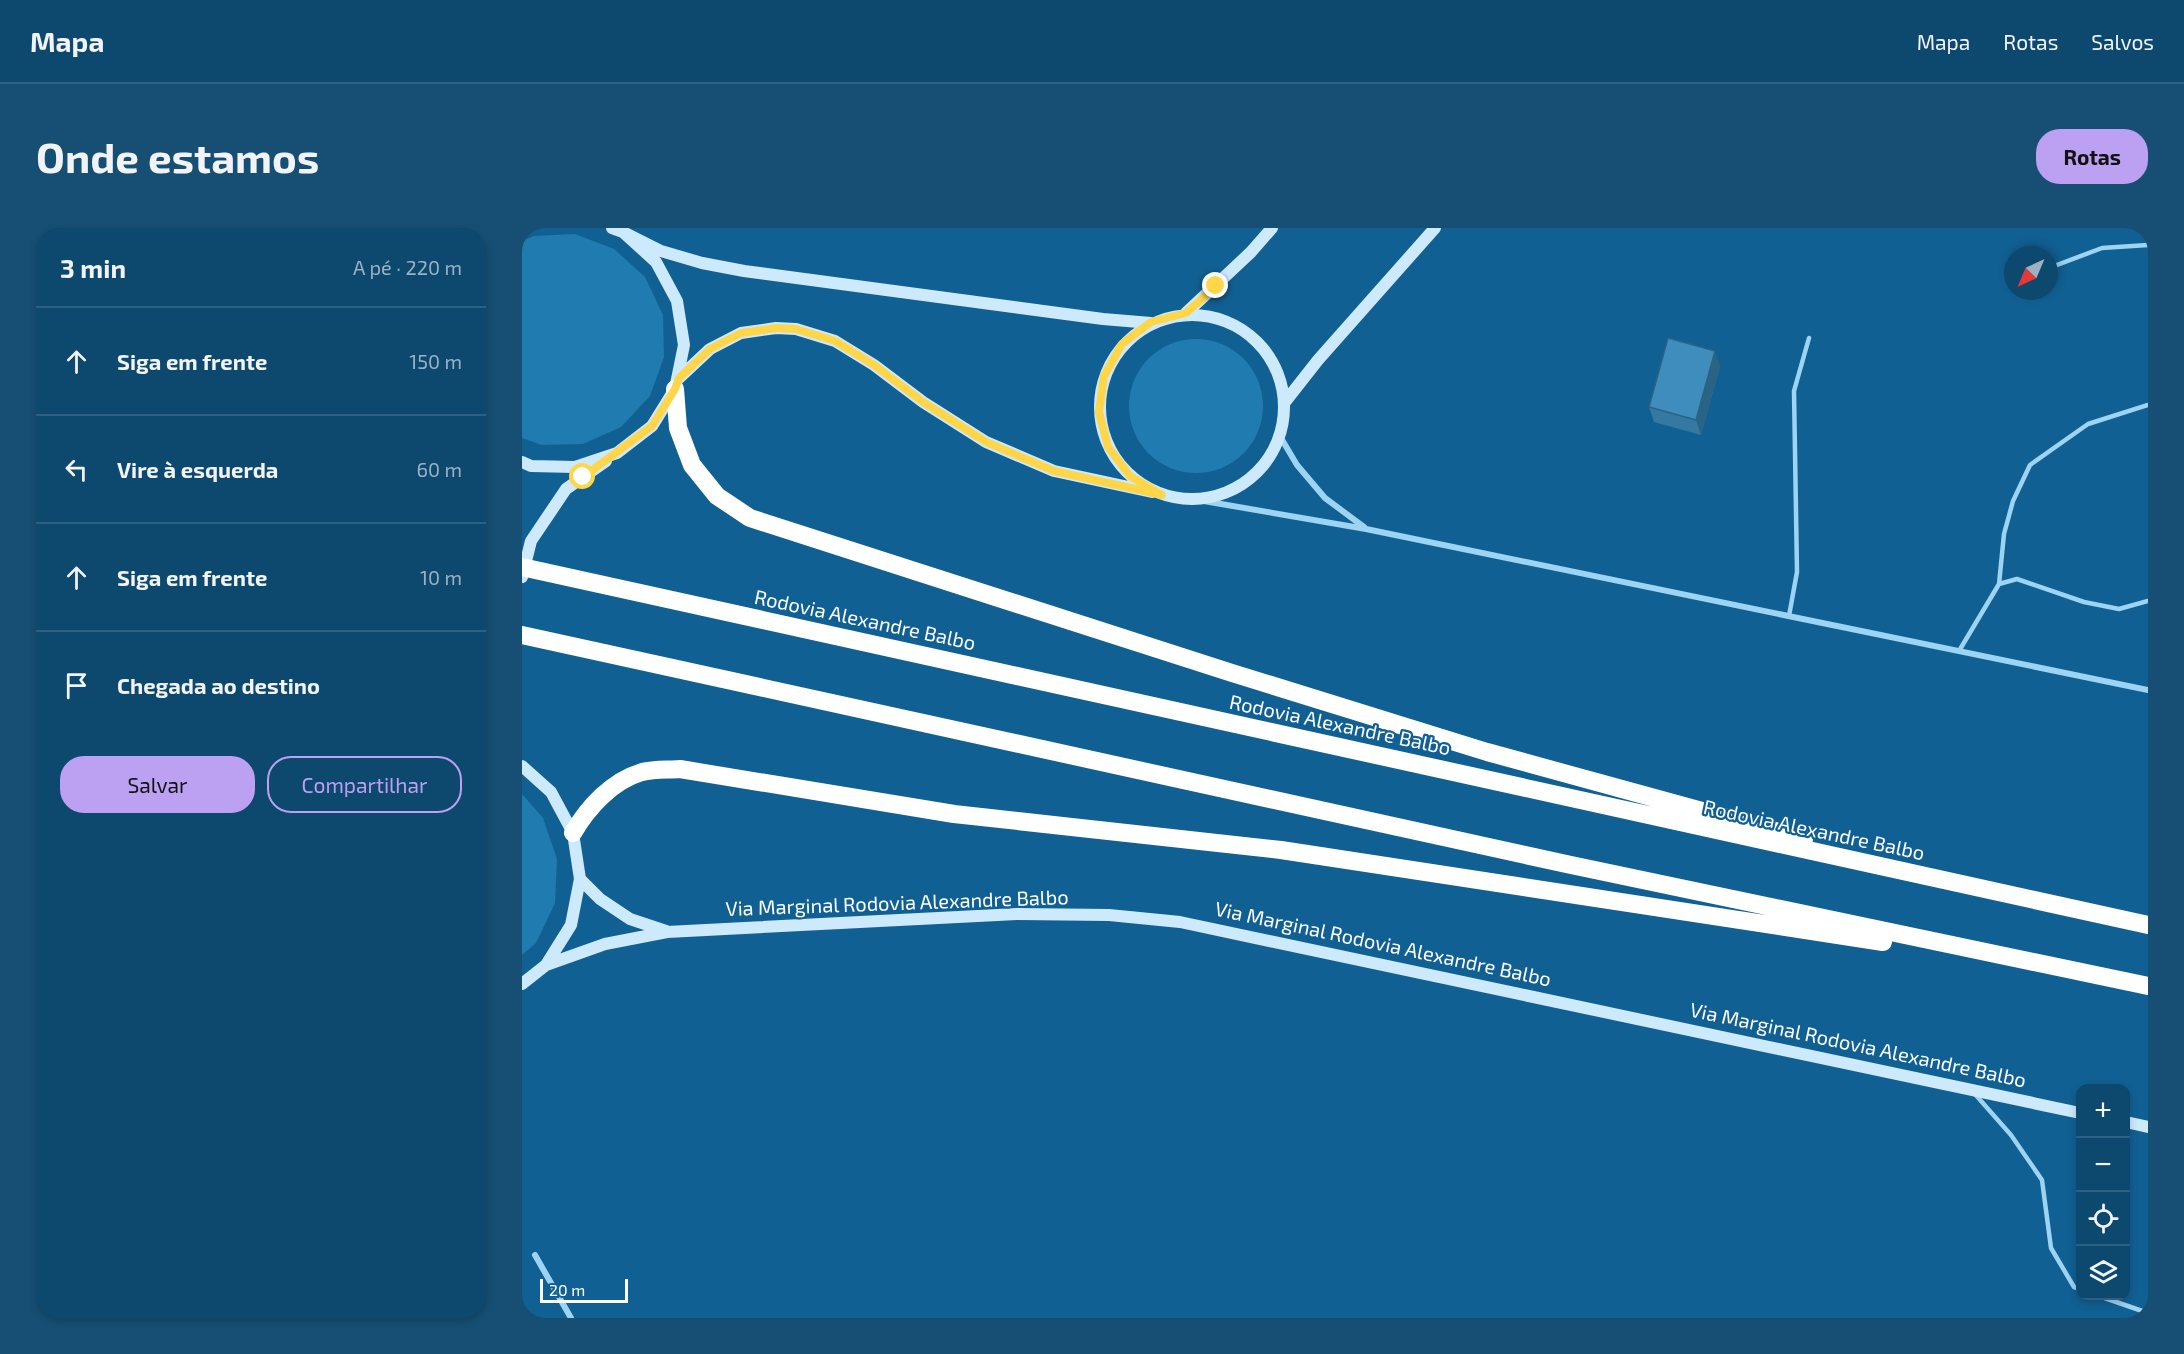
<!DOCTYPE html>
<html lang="pt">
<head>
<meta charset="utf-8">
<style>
	body { margin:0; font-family:"Exo 2",sans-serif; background:#164f73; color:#f1f3f6 }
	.controls { position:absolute; right:18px; bottom:18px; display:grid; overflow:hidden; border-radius:12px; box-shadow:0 3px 9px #0003 }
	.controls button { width:54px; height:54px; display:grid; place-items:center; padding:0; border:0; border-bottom:2px solid #2d6081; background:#0d486e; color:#f1f3f6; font:30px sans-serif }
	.compass { position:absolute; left:1482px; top:18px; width:54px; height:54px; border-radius:50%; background:#0d486e; box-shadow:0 3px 9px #0003; rotate:224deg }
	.scale { position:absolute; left:18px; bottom:15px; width:88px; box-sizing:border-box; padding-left:6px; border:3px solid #fff; border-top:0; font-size:16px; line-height:21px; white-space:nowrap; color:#fff; -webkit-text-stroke:4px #116093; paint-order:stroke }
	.stop { position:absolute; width:18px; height:18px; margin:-14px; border:4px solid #ffd54a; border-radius:50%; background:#fff }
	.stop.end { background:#ffd54a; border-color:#fff; box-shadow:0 2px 6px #0008 }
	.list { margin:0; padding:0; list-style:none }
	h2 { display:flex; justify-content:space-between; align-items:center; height:78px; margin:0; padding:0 24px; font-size:26px }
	h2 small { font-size:20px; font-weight:400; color:#9ab2c2 }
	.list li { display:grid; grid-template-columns:39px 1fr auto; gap:18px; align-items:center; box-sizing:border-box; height:108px; padding:0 24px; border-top:2px solid #2d6081 }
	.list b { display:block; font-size:22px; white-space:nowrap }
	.list em { font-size:20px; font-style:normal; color:#9ab2c2 }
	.actions { display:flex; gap:12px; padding:18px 24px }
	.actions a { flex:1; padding:14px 0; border:2px solid #bca0f2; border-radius:24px; text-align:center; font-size:21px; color:#bca0f2 }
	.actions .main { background:#bca0f2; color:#111 }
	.icon { flex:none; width:33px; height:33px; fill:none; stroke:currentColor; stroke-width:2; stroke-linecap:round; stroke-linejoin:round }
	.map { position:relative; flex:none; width:1626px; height:1090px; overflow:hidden; border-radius:24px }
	header { display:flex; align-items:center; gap:36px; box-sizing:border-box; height:84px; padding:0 30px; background:#0d486e; border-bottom:2px solid #2d6081 }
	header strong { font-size:28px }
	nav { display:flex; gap:33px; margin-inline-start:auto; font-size:21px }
	.intro { display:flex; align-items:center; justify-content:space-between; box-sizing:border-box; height:144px; padding:0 36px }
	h1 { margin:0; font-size:42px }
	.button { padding:15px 27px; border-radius:24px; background:#bca0f2; color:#111; font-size:21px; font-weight:700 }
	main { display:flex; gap:36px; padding:0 36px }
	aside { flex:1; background:#0d486e; border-radius:24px; box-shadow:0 3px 9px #0003 }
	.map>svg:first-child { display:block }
	.green { fill:#1f7bb0 }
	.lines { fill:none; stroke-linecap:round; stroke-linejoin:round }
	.lane { stroke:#9dd3f3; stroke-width:4.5 }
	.street { stroke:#9dd3f3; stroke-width:6 }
	.secondary { stroke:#cdeafd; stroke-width:12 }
	.highway { stroke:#fff; stroke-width:18 }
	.wall { fill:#3579a3 }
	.shaded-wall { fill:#2b6384 }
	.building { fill:#3e8dbd; stroke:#2b6384; stroke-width:1.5 }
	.route { stroke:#ffd54a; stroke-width:8 }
	.labels { text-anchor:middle; stroke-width:4.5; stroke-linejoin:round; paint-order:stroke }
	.street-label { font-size:20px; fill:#fff; stroke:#116093 }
</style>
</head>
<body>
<header>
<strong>Mapa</strong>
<nav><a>Mapa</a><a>Rotas</a><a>Salvos</a></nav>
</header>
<div class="intro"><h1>Onde estamos</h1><a class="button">Rotas</a></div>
<main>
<aside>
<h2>3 min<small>A pé · 220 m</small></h2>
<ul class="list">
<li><svg class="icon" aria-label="ahead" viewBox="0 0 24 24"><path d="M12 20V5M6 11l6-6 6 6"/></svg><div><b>Siga em frente</b></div><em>150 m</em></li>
<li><svg class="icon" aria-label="left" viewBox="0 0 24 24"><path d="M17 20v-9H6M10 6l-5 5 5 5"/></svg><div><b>Vire à esquerda</b></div><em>60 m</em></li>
<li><svg class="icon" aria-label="ahead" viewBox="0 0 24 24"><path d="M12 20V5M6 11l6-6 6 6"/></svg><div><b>Siga em frente</b></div><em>10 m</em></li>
<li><svg class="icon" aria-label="arrive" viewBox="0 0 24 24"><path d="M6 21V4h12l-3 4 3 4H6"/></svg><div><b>Chegada ao destino</b></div></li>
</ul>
<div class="actions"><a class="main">Salvar</a><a>Compartilhar</a></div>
</aside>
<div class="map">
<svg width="1626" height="1090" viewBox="0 0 1626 1090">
	<rect width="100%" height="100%" fill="#116093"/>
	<path class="green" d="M53,6L92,21L123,49L141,87L142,129L128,168L99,199L61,216L20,217L0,210V13L12,8Z
		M607 178a67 67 0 1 1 134 0a67 67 0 1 1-134 0Z
		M0,566L21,590L35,631L33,675L14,715L0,727Z"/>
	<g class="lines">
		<path class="lane" d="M1527,40L1580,20L1626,17
			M1488,55L1491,54
			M1477,356L1482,306L1491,273L1508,237L1566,196L1626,177
			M1267,388L1275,344L1272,163L1287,110
			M1437,423L1477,356L1495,351L1562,374L1597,381L1626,373
			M1452,865L1489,907L1520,952L1529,1020L1552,1059L1558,1061
			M1577,1068L1626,1085"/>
		<path class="street" d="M759,210L775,237L803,270L842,299
			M676,272L844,301L1626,462
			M13,1027L49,1090"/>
		<path class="secondary" d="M101,4L139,23L180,35L222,43L581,91L629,95
			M664,85L729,24L750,0
			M578 179a92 92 0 1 1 184 0a92 92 0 1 1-184 0Z
			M157,150L188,121L219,105L254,100L274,101L313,113L352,137L401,174L464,214L532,243L630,264
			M763,174L796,132L913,0
			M0,234L9,238L53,239L95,225L130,198L153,161L162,117L155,73L134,34L101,4L90,0
			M0,349L9,313L44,261L84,233
			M0,538L29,564L51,605L58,651L49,697L24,737L0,756
			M58,651L78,671L108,691L144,703
			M24,737L83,716L145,704L495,686L587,687L658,694L1558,885
			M1604,894L1626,899"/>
		<path class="highway" d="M153,161L156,200L170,237L195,268L228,290L710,445L965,524L1282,611
			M0,339L1626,697
			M0,407L1049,637L1626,758
			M51,605C66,579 90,553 120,544C132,541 146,542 158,541L432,586L759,622L1361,714"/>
	</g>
	<path class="wall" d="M1198,138L1179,207L1132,194L1127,179Z"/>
	<path class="shaded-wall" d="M1193,123L1198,138L1179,207L1174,192Z"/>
	<path class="building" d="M1146,110L1193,123L1174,192L1127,179Z"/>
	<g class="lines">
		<path class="route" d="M61,249L130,198L153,161L157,150L188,121L219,105L254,100L274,101L313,113L352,137L401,174L464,214L532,243L640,267L608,248L586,219L577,184L582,148L600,116L629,94L664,85L694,58"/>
	</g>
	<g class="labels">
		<g class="street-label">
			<text transform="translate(343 392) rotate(12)" y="7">Rodovia Alexandre Balbo</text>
			<text transform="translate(818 497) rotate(12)" y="7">Rodovia Alexandre Balbo</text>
			<text transform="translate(1292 602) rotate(12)" y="7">Rodovia Alexandre Balbo</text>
			<text transform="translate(375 675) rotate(-2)" y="7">Via Marginal Rodovia Alexandre Balbo</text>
			<text transform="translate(861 716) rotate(12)" y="7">Via Marginal Rodovia Alexandre Balbo</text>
			<text transform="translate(1336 817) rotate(12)" y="7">Via Marginal Rodovia Alexandre Balbo</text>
		</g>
	</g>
</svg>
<div class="controls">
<button>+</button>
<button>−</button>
<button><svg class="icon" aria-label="locate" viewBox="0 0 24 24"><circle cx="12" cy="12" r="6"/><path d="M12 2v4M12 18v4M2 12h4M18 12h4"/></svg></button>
<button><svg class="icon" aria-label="layers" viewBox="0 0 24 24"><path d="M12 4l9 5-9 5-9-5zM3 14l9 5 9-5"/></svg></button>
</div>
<svg class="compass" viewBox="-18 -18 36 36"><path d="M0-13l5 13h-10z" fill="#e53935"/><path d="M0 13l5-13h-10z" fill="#9ab2c2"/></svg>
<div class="scale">20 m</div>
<div class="stop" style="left:61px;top:249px"></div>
<div class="stop end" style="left:694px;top:58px"></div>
</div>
</main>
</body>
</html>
